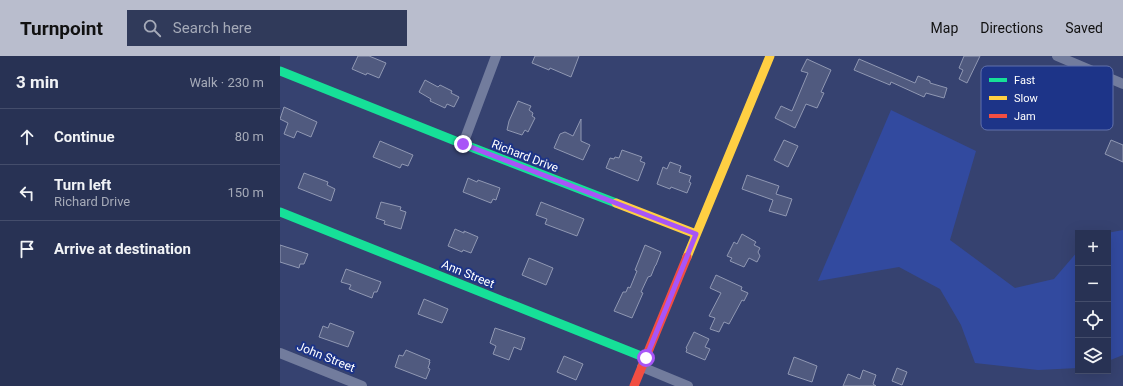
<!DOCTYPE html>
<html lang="en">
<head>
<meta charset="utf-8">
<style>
	body { margin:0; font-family:Roboto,sans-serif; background:#303a5a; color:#f1f3f6 }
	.controls { position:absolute; right:12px; bottom:12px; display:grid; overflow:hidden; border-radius:0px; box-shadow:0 4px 16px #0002 }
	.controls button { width:36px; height:36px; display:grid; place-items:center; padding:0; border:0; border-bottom:1px solid #444d6b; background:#283254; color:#f1f3f6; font:20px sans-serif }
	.stop { position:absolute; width:12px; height:12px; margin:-9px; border:3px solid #a855f7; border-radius:50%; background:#fff }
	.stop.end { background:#a855f7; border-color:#fff; box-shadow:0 1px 4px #0008 }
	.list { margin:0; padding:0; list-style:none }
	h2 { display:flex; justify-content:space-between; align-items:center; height:52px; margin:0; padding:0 16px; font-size:17px }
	h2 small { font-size:13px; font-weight:400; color:#a5aab8 }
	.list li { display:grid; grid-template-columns:26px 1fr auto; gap:12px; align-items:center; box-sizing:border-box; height:56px; padding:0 16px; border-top:1px solid #444d6b }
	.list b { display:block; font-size:15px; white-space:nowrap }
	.list p { margin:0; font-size:13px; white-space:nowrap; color:#a5aab8 }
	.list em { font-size:13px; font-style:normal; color:#a5aab8 }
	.icon { flex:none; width:22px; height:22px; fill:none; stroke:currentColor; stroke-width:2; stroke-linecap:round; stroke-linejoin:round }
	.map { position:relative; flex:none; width:843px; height:330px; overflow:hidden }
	header { display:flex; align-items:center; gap:24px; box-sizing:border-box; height:56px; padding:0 20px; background:#b9bdcd; color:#111 }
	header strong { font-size:19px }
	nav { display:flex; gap:22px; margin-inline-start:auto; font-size:14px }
	.search { width:280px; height:36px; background:#303a5a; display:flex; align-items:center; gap:10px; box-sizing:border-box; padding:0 14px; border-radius:0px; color:#a5aab8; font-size:15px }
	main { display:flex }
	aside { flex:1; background:#283254 }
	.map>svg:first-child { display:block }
	.green { fill:#324a9f }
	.building { fill:#505a7f; stroke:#9098b3 }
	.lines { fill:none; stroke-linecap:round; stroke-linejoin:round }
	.street { stroke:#727c9d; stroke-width:10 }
	.fast { stroke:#16e098; stroke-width:9 }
	.slow { stroke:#ffcf43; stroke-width:9 }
	.jam { stroke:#f24e42; stroke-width:9 }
	.route { stroke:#a855f7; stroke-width:5 }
	.labels { text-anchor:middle; stroke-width:4; stroke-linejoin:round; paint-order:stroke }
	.street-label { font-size:12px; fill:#fff; stroke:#1d3488 }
	.key { fill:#1d3488; stroke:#6171ac; stroke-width:1 }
	.key-label { font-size:11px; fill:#fff }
</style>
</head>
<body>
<header>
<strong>Turnpoint</strong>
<div class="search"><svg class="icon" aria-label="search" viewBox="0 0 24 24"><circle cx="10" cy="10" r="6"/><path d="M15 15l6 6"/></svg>Search here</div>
<nav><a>Map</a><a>Directions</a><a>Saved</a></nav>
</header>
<main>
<aside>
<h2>3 min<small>Walk · 230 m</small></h2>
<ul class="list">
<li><svg class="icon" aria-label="ahead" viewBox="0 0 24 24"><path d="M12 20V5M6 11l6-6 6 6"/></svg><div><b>Continue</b></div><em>80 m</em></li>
<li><svg class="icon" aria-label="left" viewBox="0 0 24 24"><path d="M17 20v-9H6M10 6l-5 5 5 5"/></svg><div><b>Turn left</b><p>Richard Drive</p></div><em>150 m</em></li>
<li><svg class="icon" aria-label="arrive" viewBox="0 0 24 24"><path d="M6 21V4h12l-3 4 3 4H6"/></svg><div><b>Arrive at destination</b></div></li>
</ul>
</aside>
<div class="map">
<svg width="843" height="330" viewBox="0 0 843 330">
	<rect width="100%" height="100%" fill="#364270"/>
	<path class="green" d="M611,54L696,95L670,184L735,232L774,223L798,195V312L758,314L695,307L681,269L660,233L619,211L538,225Z
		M843,174V299L828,305L827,177Z"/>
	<path class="building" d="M78,0H89L106,7L99,22L87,17L86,19L72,13Z
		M255,0H299L291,21L270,12L269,14L252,7Z
		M684,0H700L687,27L679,23L683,14L679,12Z
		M527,3L551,14L541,36L544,37L537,52L526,48L515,72L495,62L501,50L512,55L528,17L521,15Z
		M579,3L635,27L638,20L650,25V27L667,32L664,42L646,37L644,41L611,26L610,29L574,14Z
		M145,24L158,31L160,29L172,35L171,37L179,41L174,51L167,48L165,52L150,45L151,43L139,36Z
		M238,45L251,50L249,54L253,57L252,60L255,62L248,76L245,74L242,79L227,74L229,65Z
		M4,51L37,66L31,81L17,75L14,82L4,78L8,67L0,63Z
		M301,63V85L310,89L303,104L274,92L280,78L285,76L293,80Z
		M504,84L518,90L508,111L494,104Z
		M831,84L843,89V106L825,98Z
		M100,85L133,99L128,110L122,108L120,112L93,101Z
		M342,94L362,101L360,105L365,107L358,125L326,112L330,102L334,103L335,101L339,102Z
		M390,106L401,110L399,116L411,120L409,126L411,127L407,137L391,131L390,133L377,128L383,111L387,113Z
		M24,117L48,126L47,129L55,133L51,145L18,132Z
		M467,119L499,130L496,138L512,143L506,160L489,155L493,144L462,133Z
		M188,122L197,126L198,124L220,132L216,144L213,143L211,147L183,136Z
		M101,146L121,151L120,154L126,156L121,173L104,168L105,165L96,162Z
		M261,146L304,163L297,180L265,168L267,163L256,159Z
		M175,173L184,177V175L198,181L191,197L183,194L182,196L168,190Z
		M462,178L476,186L474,189L480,192L478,196L480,200L477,206L469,202L464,211L450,205L452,202L447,200L454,186L457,188Z
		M0,189L28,198L24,208H20L19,212L0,206Z
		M365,189L381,196L376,209L375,210L371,220L368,221L361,236L363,237L352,262L334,255L343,236H346L348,231L350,232L357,215L355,214Z
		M249,202L273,212L266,229L242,219Z
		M66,213L101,226L97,236H94L92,242L69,233L71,229L61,226Z
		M436,219L462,231L461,234L468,237L464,245L462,244L449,268L444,266L439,276L430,273L435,262L429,260L441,237L430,232Z
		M144,243L168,253L162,267L138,258Z
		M50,267L74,276L68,291L39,281L43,270L48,272Z
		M215,272L245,282L241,294L234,291L229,304L213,298L216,290L210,287Z
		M414,276L429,283L425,291L430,293L425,304L406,296L407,293L406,292Z
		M126,294L150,304L149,306H150L148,312L150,313L146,323L115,311L119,299L123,300Z
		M284,300L303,308L296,324L277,316Z
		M514,301L537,310L532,326L508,318Z
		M617,312L627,316L622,329L612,325Z
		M583,314L596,319L593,328L596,330H563L568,318L580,323Z"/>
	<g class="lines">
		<path class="street" d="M777,0L843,28
			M183,88L216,0
			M0,297L82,330
			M362,311L408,330"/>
		<path class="fast" d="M0,15L183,88L336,147
			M0,156L366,302"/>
		<path class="slow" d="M336,147L416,178
			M407,201L490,0"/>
		<path class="jam" d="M354,330L407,201"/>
	</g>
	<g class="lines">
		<path class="route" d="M183,88L416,178L366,302"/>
	</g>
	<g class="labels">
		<g class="street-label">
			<text transform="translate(245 100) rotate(21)" y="4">Richard Drive</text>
			<text transform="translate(188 218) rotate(22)" y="4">Ann Street</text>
			<text transform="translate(46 301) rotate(22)" y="4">John Street</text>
		</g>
	</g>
	<rect x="701" y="10" width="132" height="64" rx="6" class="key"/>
	<rect x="709" y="22" width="18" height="4" fill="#16e098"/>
	<rect x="709" y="40" width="18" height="4" fill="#ffcf43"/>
	<rect x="709" y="58" width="18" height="4" fill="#f24e42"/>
	<g class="key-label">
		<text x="734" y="28">Fast</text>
		<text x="734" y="46">Slow</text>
		<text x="734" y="64">Jam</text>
	</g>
</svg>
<div class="controls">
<button>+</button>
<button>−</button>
<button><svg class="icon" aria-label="locate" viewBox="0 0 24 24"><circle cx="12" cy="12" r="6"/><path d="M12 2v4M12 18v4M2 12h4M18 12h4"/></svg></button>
<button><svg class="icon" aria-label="layers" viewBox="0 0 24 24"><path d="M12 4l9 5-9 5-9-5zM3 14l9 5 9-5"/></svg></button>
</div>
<div class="stop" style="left:366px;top:302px"></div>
<div class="stop end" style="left:183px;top:88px"></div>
</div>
</main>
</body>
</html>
